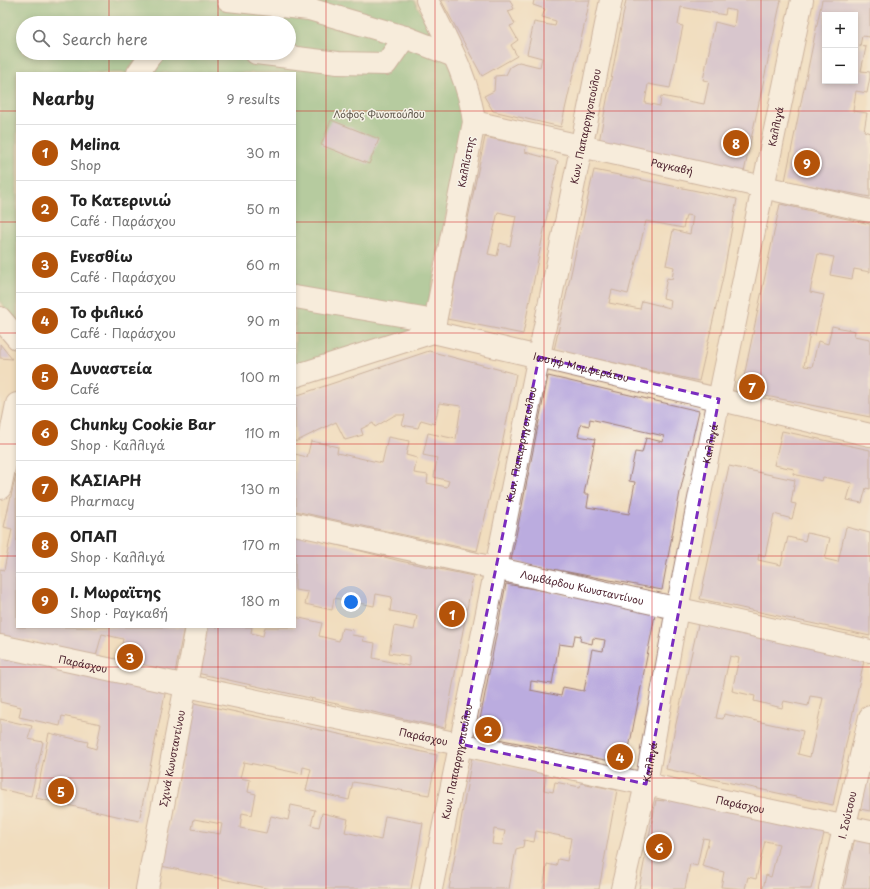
<!DOCTYPE html>
<html lang="en">
<head>
<meta charset="utf-8">
<style>
	body { margin:0; font-family:"Playpen Sans",sans-serif; background:#f2f2f2; color:#222 }
	.controls { position:absolute; right:12px; top:12px; display:grid; overflow:hidden; border-radius:0px; box-shadow:0 2px 6px #0003 }
	.controls button { width:36px; height:36px; display:grid; place-items:center; padding:0; border:0; border-bottom:1px solid #e0e0e0; background:#fff; color:#222; font:20px sans-serif }
	.you { position:absolute; left:351px; top:602px; width:14px; height:14px; margin:-10px; border:3px solid #fff; border-radius:50%; background:#1a73e8; box-shadow:0 0 0 6px #1a73e833 }
	.badge { display:grid; place-items:center; width:26px; height:26px; border-radius:50%; background:#b45309; color:#fff; font-size:13px; font-weight:700 }
	.pin { position:absolute; translate:-50% -50%; border:2px solid #fff; box-shadow:0 1px 4px #0006 }
	.list { margin:0; padding:0; list-style:none }
	h2 { display:flex; justify-content:space-between; align-items:center; height:52px; margin:0; padding:0 16px; font-size:17px }
	h2 small { font-size:13px; font-weight:400; color:#767676 }
	.list li { display:grid; grid-template-columns:26px 1fr auto; gap:12px; align-items:center; box-sizing:border-box; height:56px; padding:0 16px; border-top:1px solid #e0e0e0 }
	.list b { display:block; font-size:15px; white-space:nowrap }
	.list p { margin:0; font-size:13px; white-space:nowrap; color:#767676 }
	.list em { font-size:13px; font-style:normal; color:#767676 }
	.icon { flex:none; width:22px; height:22px; fill:none; stroke:currentColor; stroke-width:2; stroke-linecap:round; stroke-linejoin:round }
	.map { position:relative; flex:none; width:870px; height:889px; overflow:hidden }
	.search { position:absolute; background:#fff; box-shadow:0 2px 6px #0003; left:16px; top:16px; width:280px; height:44px; display:flex; align-items:center; gap:10px; box-sizing:border-box; padding:0 14px; border-radius:22px; color:#767676; font-size:15px }
	.panel { position:absolute; background:#fff; box-shadow:0 2px 6px #0003; left:16px; top:72px; width:280px; height:556px; border-radius:0px }
	.map>svg:first-child { display:block }
	.forest { fill:#6fb67a; stroke:#5c6a52; fill-rule:evenodd }
	.building { fill:#bbacdf; fill-rule:evenodd }
	.lines { fill:none; stroke-linecap:round; stroke-linejoin:round }
	.minor-casing { stroke:#9e7e74; stroke-width:24 }
	.minor { stroke:#fff; stroke-width:22 }
	.marked { fill:none; stroke:#7b2cbf; stroke-width:3; stroke-dasharray:8 5; stroke-linejoin:round }
	.grid { fill:none; stroke:#d62828; stroke-width:1; stroke-opacity:0.55 }
	.labels { text-anchor:middle; stroke-width:3; stroke-linejoin:round; paint-order:stroke }
	.park-label { font-size:10px; fill:#5d5549; stroke:#f7f3e8 }
	.street-label { font-size:10px; fill:#4a1f2b; stroke:#f7f3e8 }
</style>
</head>
<body>
<div class="map">
<svg width="870" height="889" viewBox="0 0 870 889">
	<rect width="100%" height="100%" fill="#f7f3e8"/>
	<filter id="ink" filterUnits="userSpaceOnUse"><feTurbulence type="fractalNoise" baseFrequency=".025" numOctaves="2"/><feDisplacementMap in="SourceGraphic" scale="8" xChannelSelector="R" yChannelSelector="G"/><feConvolveMatrix kernelMatrix="1 2 1 2 8 2 1 2 1" color-interpolation-filters="sRGB"/></filter>
	<filter id="wash" filterUnits="userSpaceOnUse"><feTurbulence type="fractalNoise" baseFrequency=".012" numOctaves="4" result="noise"/><feDisplacementMap in="SourceGraphic" scale="16" xChannelSelector="R" yChannelSelector="G"/><feGaussianBlur stdDeviation="0.9" result="paint"/><feColorMatrix in="noise" values="0 0 0 0 0 0 0 0 0 0 0 0 0 0 0 0 0 1.4 0 .05"/><feComposite in="paint" operator="in"/></filter>
	<g filter="url(#wash)">
		<rect width="100%" height="100%" fill="#f1ddbe"/>
		<path class="forest" d="M0,0H414L461,85L465,117L424,328L295,369V73H17V324L0,302ZM23,23H289V53H23Z"/>
		<g id="blocks">
			<path class="building" d="M441,0H510L514,9L508,11L515,24L510,26L518,40L511,45L517,56L482,76Z
				M534,0H590L561,127L493,111L484,96L494,91L495,76L506,75L510,67L519,62L540,67L542,58L527,54L534,22L555,26L556,21L542,17L545,9L533,5Z
				M626,0H781L744,172L599,142ZM681,7L725,15L726,9L736,11L734,27L715,22L703,80L709,81L704,104L661,96L660,106L645,103L648,84L670,88L683,26L678,25Z
				M822,0H870V37L862,36L860,46L866,47L861,71L870,72V77L867,93L856,91L853,111L867,113L864,131L870,133V197L785,181ZM825,15H855V81H825Z
				M331,120L379,139L369,164L321,145Z
				M485,137L526,146L525,152L558,161L523,334L447,319ZM498,212L516,216L510,246L500,243L497,256L488,254Z
				M594,170L737,199L723,277L699,381L554,350ZM686,215L693,216L690,234L673,230L666,265L674,267L672,279L667,278L663,298L671,300L670,308L642,301L640,309L609,303L612,290L628,294L646,221L683,228Z
				M780,204L870,224V272L854,269L852,279L830,275L834,257L818,254L810,292L824,295L815,335L810,333L804,366L812,367L818,341L828,344L832,326L855,331L854,336L870,339V417L741,391Z
				M0,344L12,359L0,358Z
				M429,351L516,374L501,450L477,551L295,511V454L307,457L311,441L338,447L337,453L382,463L388,437L409,441L406,455L417,458L414,473L428,475L427,483L447,487L449,481L434,477L437,458L423,455L428,433L456,439L461,406L439,403L435,424L421,420L418,428L402,425L405,415H395L375,427L373,423L361,429L363,435L345,440L336,422L295,442V396Z
				M548,376L699,411L680,492L662,590L511,561ZM590,419L664,436L663,442L646,438L642,453L635,452L629,481L635,482L629,514L587,507L589,494H584L595,439L578,436L581,424L589,426Z
				M782,431L870,450V489L866,488L862,503L847,500L852,483L823,477L822,481L793,474L794,469L774,465Z
				M729,466L795,480L791,503L796,504L792,519L774,514L765,556L759,554L758,560L781,565L788,537L805,541L807,533L830,538L825,559L838,562L846,527L870,533V636L700,599Z
				M16,474L17,627H184L175,673L119,662L123,639L102,634L96,656L0,635V569L4,570L12,529L4,527Z
				M295,534L400,561L473,576L445,728L197,673L207,627H252L251,633L263,636L265,627H295V617L322,623L319,636L339,641L342,628L353,630L352,635L364,637L363,641L375,643L373,658L409,666V656L389,653L394,626L414,630L417,616L390,611L392,597L376,594L374,606L334,598L332,610L305,604L308,592L295,590Z
				M506,584L656,610L626,764L477,735ZM575,635L581,636L580,641L592,644L593,638L605,640L603,651L592,649L584,691L563,687L561,696L530,690L531,681L552,684L559,644L573,646Z
				M699,620L865,656L833,805L666,769ZM730,656L739,658L732,691L755,696L754,701L782,708L784,701L808,706L810,696L823,698L810,757L798,754L803,731L724,714L723,719L716,718Z
				M0,653L166,689L139,821L36,798L49,733L88,742L87,746L96,749L101,724L62,716L60,726L19,717L21,707L0,702Z
				M194,703L437,755L429,795L353,782L349,800L306,790L311,769L303,767L302,774L244,762L240,778L250,780L248,792L256,794L252,815L242,813L240,828L266,833L271,816L288,820L291,805L315,810L311,825L319,827L322,813L348,819L345,832L381,840L385,816L423,823L411,889H270L161,866ZM194,819L222,824L220,834L192,829Z
				M0,719L32,726L28,739L43,742L31,796L0,789Z
				M472,757L546,774L544,790L553,792L555,782L580,787L581,783L617,790L599,889H543L547,864L556,866L558,859L567,861L571,838L536,831L534,842L524,840L523,847L516,849L509,889H449ZM494,829L505,831L502,845L492,844Z
				M869,767H870V811L860,809Z
				M665,792L826,825L811,889H763L766,875L771,877L779,844L765,841L756,879L748,877L745,889L721,887L724,872L702,866L709,839L703,838L697,866L690,864L685,889H639L656,800L664,801Z
				M856,832L870,836V889H844Z"/>
		</g>
	</g>
	<g filter="url(#ink)">
		<use href="#blocks" fill-opacity="0" stroke="#9e7e74" stroke-width="1"/>
		<g class="lines">
			<g class="minor-casing">
				<g id="minor">
					<path d="M228,0L309,9L405,37L454,56"/>
					<path d="M427,0C446,39 469,78 474,122L433,332"/>
					<path d="M256,53L338,63L386,64L405,37"/>
					<path d="M138,73L152,53"/>
					<path id="s1" d="M474,122L870,211"/>
					<path d="M295,297L435,321"/>
					<path d="M0,318L17,338"/>
					<path id="s2" d="M295,376L433,332L870,435"/>
					<path d="M0,488L17,404"/>
					<path id="s3" d="M295,524L870,651"/>
					<path id="s4" d="M0,646L870,832"/>
					<path id="s5" d="M147,889L197,627"/>
					<path id="s6" d="M431,889L611,0"/>
					<path id="s7" d="M622,889L646,784L677,609L719,399L802,0"/>
					<path id="s8" d="M830,889L870,717"/>
				</g>
			</g>
			<use href="#minor" class="minor"/>
		</g>
	</g>
	<path d="M0 0H870V889H0ZM539,357L719,399L646,784L460,744Z" fill="#f1ddbe" fill-opacity=".55" fill-rule="evenodd"/>
	<path class="marked" d="M539,357L719,399L646,784L460,744Z"/>
	<path class="grid" d="M109,0V23M218,0V23M326,0V889M435,0V889M544,0V889M652,0V889M761,0V889M109,53V73M218,53V73M0,111H17M295,111H870M0,222H17M295,222H870M0,333H17M295,333H870M0,444H17M295,444H870M0,556H17M295,556H870M109,627V889M218,627V889M0,667H870M0,778H870"/>
	<g class="labels">
		<g class="park-label">
			<text x="379" y="118">Λόφος Φινοπούλου</text>
		</g>
		<g class="street-label">
			<text dy="4" stroke="none"><textPath href="#s6" startOffset="778">Κων. Παπαρρηγοπούλου</textPath></text>
			<text dy="4" stroke="none"><textPath href="#s7" startOffset="778">Καλλιγά</textPath></text>
			<text transform="translate(466 162) rotate(-79)" y="4">Καλλίστης</text>
			<text dy="4" stroke="none"><textPath href="#s1" startOffset="203">Ραγκαβή</textPath></text>
			<text dy="4" stroke="none"><textPath href="#s2" startOffset="297">Ιωσήφ Μομφεράτου</textPath></text>
			<text dy="4" stroke="none"><textPath href="#s7" startOffset="454">Καλλιγά</textPath></text>
			<text dy="4" stroke="none"><textPath href="#s6" startOffset="454">Κων. Παπαρρηγοπούλου</textPath></text>
			<text dy="4" stroke="none"><textPath href="#s3" startOffset="294">Λομβάρδου Κωνσταντίνου</textPath></text>
			<text dy="4" stroke="none"><textPath href="#s4" startOffset="85">Παράσχου</textPath></text>
			<text dy="4" stroke="none"><textPath href="#s4" startOffset="433">Παράσχου</textPath></text>
			<text dy="4" stroke="none"><textPath href="#s5" startOffset="133">Σχινά Κωνσταντίνου</textPath></text>
			<text dy="4" stroke="none"><textPath href="#s6" startOffset="130">Κων. Παπαρρηγοπούλου</textPath></text>
			<text dy="4" stroke="none"><textPath href="#s7" startOffset="130">Καλλιγά</textPath></text>
			<text dy="4" stroke="none"><textPath href="#s4" startOffset="757">Παράσχου</textPath></text>
			<text dy="4" stroke="none"><textPath href="#s8" startOffset="76">Ι. Σούτσου</textPath></text>
		</g>
	</g>
</svg>
<div class="controls">
<button>+</button>
<button>−</button>
</div>
<div class="you"></div>
<div class="pin badge" style="left:452px;top:614px">1</div>
<div class="pin badge" style="left:488px;top:730px">2</div>
<div class="pin badge" style="left:130px;top:657px">3</div>
<div class="pin badge" style="left:620px;top:757px">4</div>
<div class="pin badge" style="left:61px;top:791px">5</div>
<div class="pin badge" style="left:659px;top:847px">6</div>
<div class="pin badge" style="left:752px;top:387px">7</div>
<div class="pin badge" style="left:736px;top:143px">8</div>
<div class="pin badge" style="left:807px;top:163px">9</div>
<div class="search"><svg class="icon" aria-label="search" viewBox="0 0 24 24"><circle cx="10" cy="10" r="6"/><path d="M15 15l6 6"/></svg>Search here</div>
<section class="panel">
<h2>Nearby<small>9 results</small></h2>
<ul class="list">
<li><span class="badge">1</span><div><b>Melina</b><p>Shop</p></div><em>30 m</em></li>
<li><span class="badge">2</span><div><b>Το Κατερινιώ</b><p>Café · Παράσχου</p></div><em>50 m</em></li>
<li><span class="badge">3</span><div><b>Ενεσθίω</b><p>Café · Παράσχου</p></div><em>60 m</em></li>
<li><span class="badge">4</span><div><b>Το φιλικό</b><p>Café · Παράσχου</p></div><em>90 m</em></li>
<li><span class="badge">5</span><div><b>Δυναστεία</b><p>Café</p></div><em>100 m</em></li>
<li><span class="badge">6</span><div><b>Chunky Cookie Bar</b><p>Shop · Καλλιγά</p></div><em>110 m</em></li>
<li><span class="badge">7</span><div><b>ΚΑΣΙΑΡΗ</b><p>Pharmacy</p></div><em>130 m</em></li>
<li><span class="badge">8</span><div><b>ΟΠΑΠ</b><p>Shop · Καλλιγά</p></div><em>170 m</em></li>
<li><span class="badge">9</span><div><b>Ι. Μωραϊτης</b><p>Shop · Ραγκαβή</p></div><em>180 m</em></li>
</ul>
</section>
</div>
</body>
</html>
